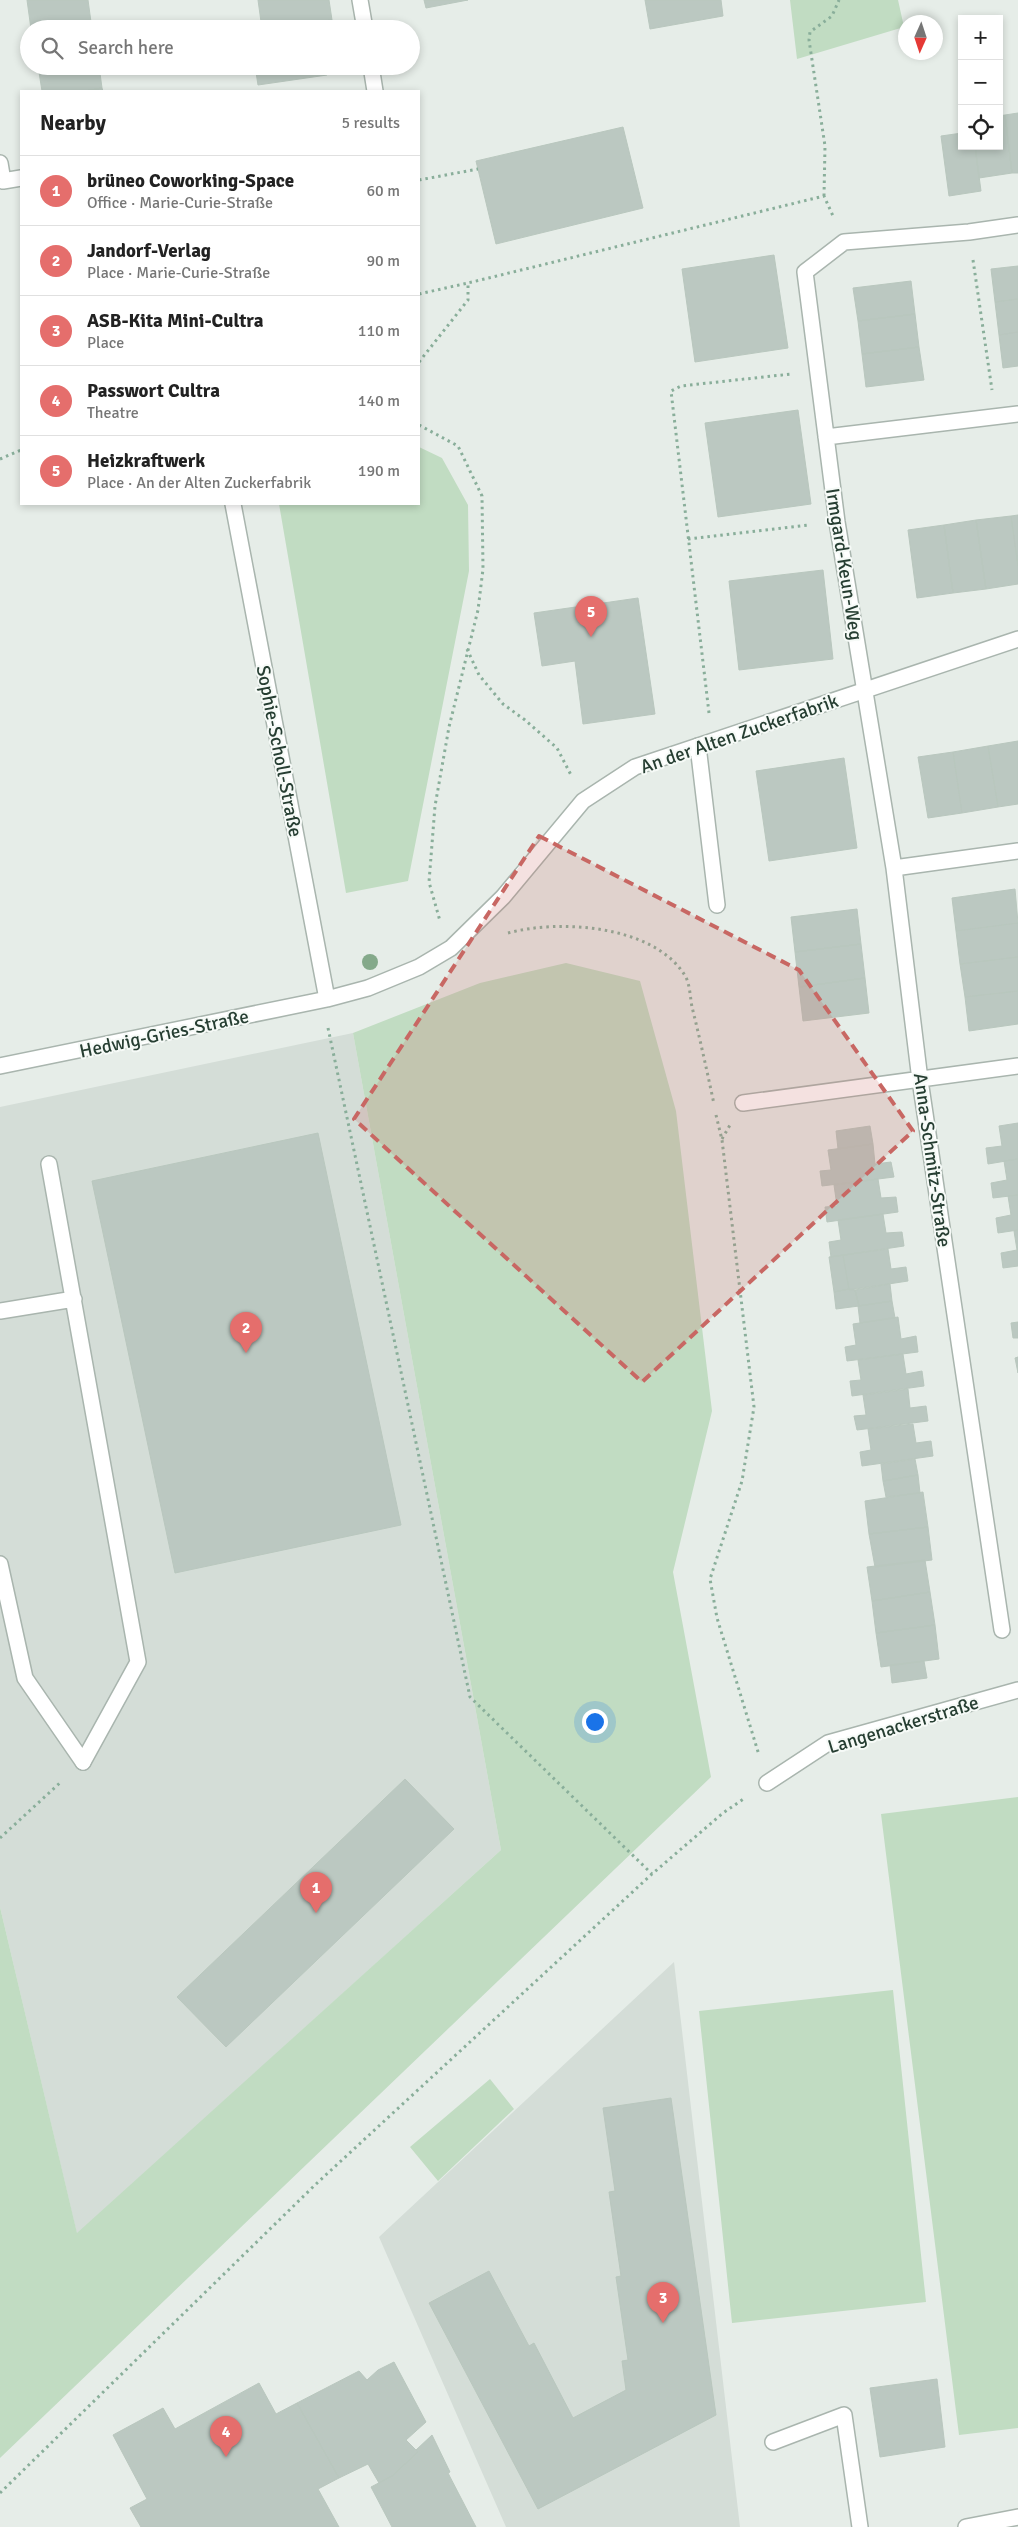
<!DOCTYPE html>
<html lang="en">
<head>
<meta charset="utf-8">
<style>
	body { margin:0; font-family:Signika,sans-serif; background:#f6f6f6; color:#222 }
	.controls { position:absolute; right:15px; top:15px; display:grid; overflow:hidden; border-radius:0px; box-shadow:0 2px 8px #0003 }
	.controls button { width:45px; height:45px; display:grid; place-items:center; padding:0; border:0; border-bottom:1px solid #e0e0e0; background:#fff; color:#222; font:25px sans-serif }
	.compass { position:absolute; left:898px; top:15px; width:45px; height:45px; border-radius:50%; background:#fff; box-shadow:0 2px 8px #0003; rotate:183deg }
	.you { position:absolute; left:594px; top:1721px; width:18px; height:18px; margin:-12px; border:4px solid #fff; border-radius:50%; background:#1a73e8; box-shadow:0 0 0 8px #1a73e833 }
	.badge { display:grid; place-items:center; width:32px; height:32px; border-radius:50%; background:#e56e6c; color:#fff; font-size:16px; font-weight:700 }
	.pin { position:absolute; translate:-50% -41px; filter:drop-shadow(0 1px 2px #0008) }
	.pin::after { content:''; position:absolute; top:26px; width:18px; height:15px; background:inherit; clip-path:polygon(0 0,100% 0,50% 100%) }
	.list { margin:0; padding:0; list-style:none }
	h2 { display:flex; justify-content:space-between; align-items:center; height:65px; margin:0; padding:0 20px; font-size:21px }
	h2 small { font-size:16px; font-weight:400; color:#767676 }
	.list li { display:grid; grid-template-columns:32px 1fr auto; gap:15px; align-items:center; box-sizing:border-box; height:70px; padding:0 20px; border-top:1px solid #e0e0e0 }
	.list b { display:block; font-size:19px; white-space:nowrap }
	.list p { margin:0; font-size:16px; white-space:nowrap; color:#767676 }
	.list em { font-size:16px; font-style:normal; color:#767676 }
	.icon { flex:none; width:28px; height:28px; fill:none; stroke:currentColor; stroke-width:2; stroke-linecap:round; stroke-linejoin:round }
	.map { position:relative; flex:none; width:1018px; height:2527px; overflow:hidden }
	.search { position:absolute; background:#fff; box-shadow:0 2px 8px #0003; left:20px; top:20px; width:400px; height:55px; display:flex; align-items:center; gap:12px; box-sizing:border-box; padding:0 18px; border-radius:28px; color:#767676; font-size:19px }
	.panel { position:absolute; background:#fff; box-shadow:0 2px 8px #0003; left:20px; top:90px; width:400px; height:415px; border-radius:0px }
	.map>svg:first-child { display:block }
	.built { fill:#d4ddd7 }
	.green { fill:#c1dcc2 }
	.building { fill:#bbc8c1; stroke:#b9c7be }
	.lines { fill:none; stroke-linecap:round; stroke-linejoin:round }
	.service-casing { stroke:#a9b5ae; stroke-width:18 }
	.minor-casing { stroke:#a9b5ae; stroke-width:18 }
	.path { stroke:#89ae9a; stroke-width:3; stroke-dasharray:2.5 4; stroke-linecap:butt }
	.service { stroke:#fff; stroke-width:15 }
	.minor { stroke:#fff; stroke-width:15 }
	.tree { fill:#84a98a }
	.marked { fill:#c86763; fill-opacity:0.2; stroke:#c86763; stroke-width:4; stroke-dasharray:10 6; stroke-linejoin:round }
	.labels { text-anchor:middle; stroke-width:4; stroke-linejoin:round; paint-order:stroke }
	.street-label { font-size:19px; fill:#263e32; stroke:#f6faf7 }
</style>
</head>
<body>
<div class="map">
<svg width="1018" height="2527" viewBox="0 0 1018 2527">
	<rect width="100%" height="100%" fill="#e6ede8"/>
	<path class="built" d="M353,1033L501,1850L77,2234L0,1907V1107Z
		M674,1962L740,2527H506L379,2237Z"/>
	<path class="green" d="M790,0H898L904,27L797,59Z
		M419,447L442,458L468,505L469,571L408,881L346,893L279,504H419Z
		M566,963L640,981L676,1111L712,1411L673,1572L711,1777L0,2458V1907L77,2233L501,1850L353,1033L480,983Z
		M1018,1797V2428L959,2435L881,1814Z
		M893,1990L926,2302L732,2323L699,2011Z
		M490,2079L514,2109L438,2181L410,2147Z"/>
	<path class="building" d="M27,0H88L91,22L49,29H31Z
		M258,0H329L332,20L262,29Z
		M424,0H468L426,8Z
		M645,0H721L723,16L650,29Z
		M91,22L93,29H49Z
		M320,22L321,29H271Z
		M38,66H99L102,88L85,91H42Z
		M255,66H326L327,75L258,85Z
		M102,88L103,91H85Z
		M1018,113V173H1012L1005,115Z
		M1005,115L1012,173L979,178L975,146H999V116Z
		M623,127L643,208L496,244L476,161Z
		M962,133V146H975L981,191L949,196L941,136Z
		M774,255L788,348L695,362L682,269Z
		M1018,266V299L995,302L991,269Z
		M911,281L915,314L858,321L853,288Z
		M1018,299V332L999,335L995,302Z
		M915,314L919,347L862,354L858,321Z
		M1018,332V366L1003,368L999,335Z
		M919,347L924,380L866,387L862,354Z
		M798,410L811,504L718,517L705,423Z
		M1018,515V566L1011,516Z
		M1011,516L1018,566V584L986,589L976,520Z
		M976,520L986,589L953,593L944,525Z
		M944,525L953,593L917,598L908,530Z
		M823,570L833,659L739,670L729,581Z
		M638,598L655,714L583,724L575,661L542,666L534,613Z
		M1018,741V804L998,807L988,746Z
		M988,746L998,807L962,813L953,752Z
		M953,752L962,813L928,818L918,757Z
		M844,758L857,848L769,861L756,771Z
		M1015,889L1018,923L956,931L952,898Z
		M857,909L861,944L795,952L791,917Z
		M1018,923V957L960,964L956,931Z
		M861,944L865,978L799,987L795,952Z
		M1018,957V991L965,997L960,964Z
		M865,978L869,1013L803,1021L799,987Z
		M1018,991V1024L969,1031L965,997Z
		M1018,1123V1159L988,1164L986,1148L1002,1146L999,1126Z
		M870,1126L873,1144L838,1149L836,1131Z
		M318,1133L401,1525L175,1573L92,1181Z
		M873,1144L875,1164L891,1162L894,1177L822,1186L820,1171L831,1170L828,1150Z
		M1018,1159V1195L993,1198L991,1183L1007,1180L1004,1161Z
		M878,1179L881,1198L896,1197L898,1212L827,1222L825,1207L837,1206L834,1185Z
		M1018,1195V1230L998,1233L996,1218L1011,1215L1008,1196Z
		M883,1214L886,1233L902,1232L904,1246L831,1257L829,1242L841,1240L838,1220Z
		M1018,1230V1266L1003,1268L1001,1253L1017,1250L1014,1231Z
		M888,1249L891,1269L906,1267L908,1281L849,1290L843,1255Z
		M843,1255L849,1289L834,1292L829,1257Z
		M890,1284L892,1301L859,1306L855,1290Z
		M849,1289L855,1290L859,1306L836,1309L834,1292Z
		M892,1301L895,1318L860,1323L858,1306Z
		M898,1317L901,1339L916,1336L918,1352L847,1361L845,1347L856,1345L853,1324Z
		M1018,1322V1338H1013L1011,1323Z
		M903,1354L906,1374L922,1371L924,1386L852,1396L850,1381L861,1380L858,1360Z
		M1018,1357V1373L1015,1358Z
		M908,1389L910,1408L926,1406L928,1421L857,1430L854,1416L866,1415L863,1395Z
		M913,1424L916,1443L931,1441L933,1456L862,1466L860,1452L871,1450L868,1429Z
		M915,1459L918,1475L883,1481L881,1464Z
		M918,1475L920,1493L886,1497L883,1481Z
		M923,1492L928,1527L869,1534L865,1501Z
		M928,1527L932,1560L875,1567L869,1534Z
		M925,1560L930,1592L872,1601L867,1567Z
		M930,1592L935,1625L876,1633L872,1601Z
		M935,1625L939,1659L881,1667L876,1633Z
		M924,1661L927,1678L892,1683L890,1665Z
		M405,1779L454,1829L226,2047L177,1997Z
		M671,2098L716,2415L538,2509L429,2303L489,2271L529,2346L534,2343L573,2418L626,2390L622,2361L628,2360L616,2277L621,2276L609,2192L615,2191L603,2108Z
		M394,2362L426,2422L406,2440L418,2452L392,2476L379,2483L368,2464L339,2478L297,2403L359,2371L367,2380L378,2370Z
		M937,2379L945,2447L880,2457L870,2388Z
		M259,2383L276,2414L297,2403L339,2478L318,2489L339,2527H141L130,2508L147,2499L113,2435L163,2408L175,2429Z
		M432,2435L450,2472L448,2473L476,2527H392L371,2487L392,2476L418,2452L416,2450Z"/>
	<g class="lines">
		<g class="service-casing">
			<path id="service" d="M698,746L717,905
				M49,1164L138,1662L83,1762
				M0,1311L74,1299
				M773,2442L844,2415L860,2527"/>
		</g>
		<g class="minor-casing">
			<path id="minor" d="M360,0L365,29
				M371,66L375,91
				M0,163L3,181L21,178
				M826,437L1018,414
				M233,504L327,999
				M894,868L1018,851
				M0,1066L327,999L368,988L419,967L451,948L503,897L583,801L635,767L1018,639
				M743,1103L1018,1066
				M0,1564L25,1678L83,1762
				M1002,1630L920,1080L894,868L837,522L805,272L844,242L969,232L1018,225
				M767,1783L828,1743L1018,1690
				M966,2527L1018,2517"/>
		</g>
		<path class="path" d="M419,180L478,169
			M824,196L825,146L809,40L810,32L832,16L839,0
			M973,260L992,390
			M419,294L468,283
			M419,362L468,300V283L824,196L833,216
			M419,425L458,446L482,496L483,569L478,610L449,727L435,806L429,882L440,921
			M0,459L21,450
			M688,539L809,525
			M467,649L479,675L503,704L525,720L557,748L571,775
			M709,713L671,391L681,386L791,374
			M508,933C559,919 652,925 684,974C690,982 690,997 692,1007C700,1039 707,1071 714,1104
			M328,1028L470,1697L652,1874
			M716,1115L722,1140L754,1407L742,1481L710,1579L717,1618L759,1755
			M722,1139L730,1125
			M0,1838L62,1781
			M0,2493L316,2184L652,1874L723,1813L745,1798"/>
		<use href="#service" class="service"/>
		<use href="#minor" class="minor"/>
	</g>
	<circle class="tree" cx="370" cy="962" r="8"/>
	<path class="marked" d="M539,836L799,970L913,1131L642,1382L354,1119Z"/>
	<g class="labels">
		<g class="street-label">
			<text transform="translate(845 564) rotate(81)" y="7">Irmgard-Keun-Weg</text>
			<text transform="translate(739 733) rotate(-19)" y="7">An der Alten Zuckerfabrik</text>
			<text transform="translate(280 751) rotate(79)" y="7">Sophie-Scholl-Straße</text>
			<text transform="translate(164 1033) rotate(-12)" y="7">Hedwig-Gries-Straße</text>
			<text transform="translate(933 1160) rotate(82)" y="7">Anna-Schmitz-Straße</text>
			<text transform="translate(903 1724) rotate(-17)" y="7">Langenackerstraße</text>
		</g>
	</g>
</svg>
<div class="controls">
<button>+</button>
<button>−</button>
<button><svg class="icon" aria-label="locate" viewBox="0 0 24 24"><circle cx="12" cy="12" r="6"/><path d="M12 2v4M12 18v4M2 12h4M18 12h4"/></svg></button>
</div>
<svg class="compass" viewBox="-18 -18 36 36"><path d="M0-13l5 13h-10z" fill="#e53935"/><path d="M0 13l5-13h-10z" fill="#767676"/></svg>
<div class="you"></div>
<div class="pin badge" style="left:316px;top:1913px">1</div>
<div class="pin badge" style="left:246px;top:1353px">2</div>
<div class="pin badge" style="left:663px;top:2323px">3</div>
<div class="pin badge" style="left:226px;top:2457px">4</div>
<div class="pin badge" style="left:591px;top:637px">5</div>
<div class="search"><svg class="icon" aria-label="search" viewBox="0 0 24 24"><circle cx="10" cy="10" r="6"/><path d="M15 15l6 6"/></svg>Search here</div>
<section class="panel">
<h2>Nearby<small>5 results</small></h2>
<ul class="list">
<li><span class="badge">1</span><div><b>brüneo Coworking-Space</b><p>Office · Marie-Curie-Straße</p></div><em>60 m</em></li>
<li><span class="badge">2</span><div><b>Jandorf-Verlag</b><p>Place · Marie-Curie-Straße</p></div><em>90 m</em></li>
<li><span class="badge">3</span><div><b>ASB-Kita Mini-Cultra</b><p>Place</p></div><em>110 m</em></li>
<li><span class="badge">4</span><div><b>Passwort Cultra</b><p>Theatre</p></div><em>140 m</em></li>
<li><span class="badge">5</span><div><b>Heizkraftwerk</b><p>Place · An der Alten Zuckerfabrik</p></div><em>190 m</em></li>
</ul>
</section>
</div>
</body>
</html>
